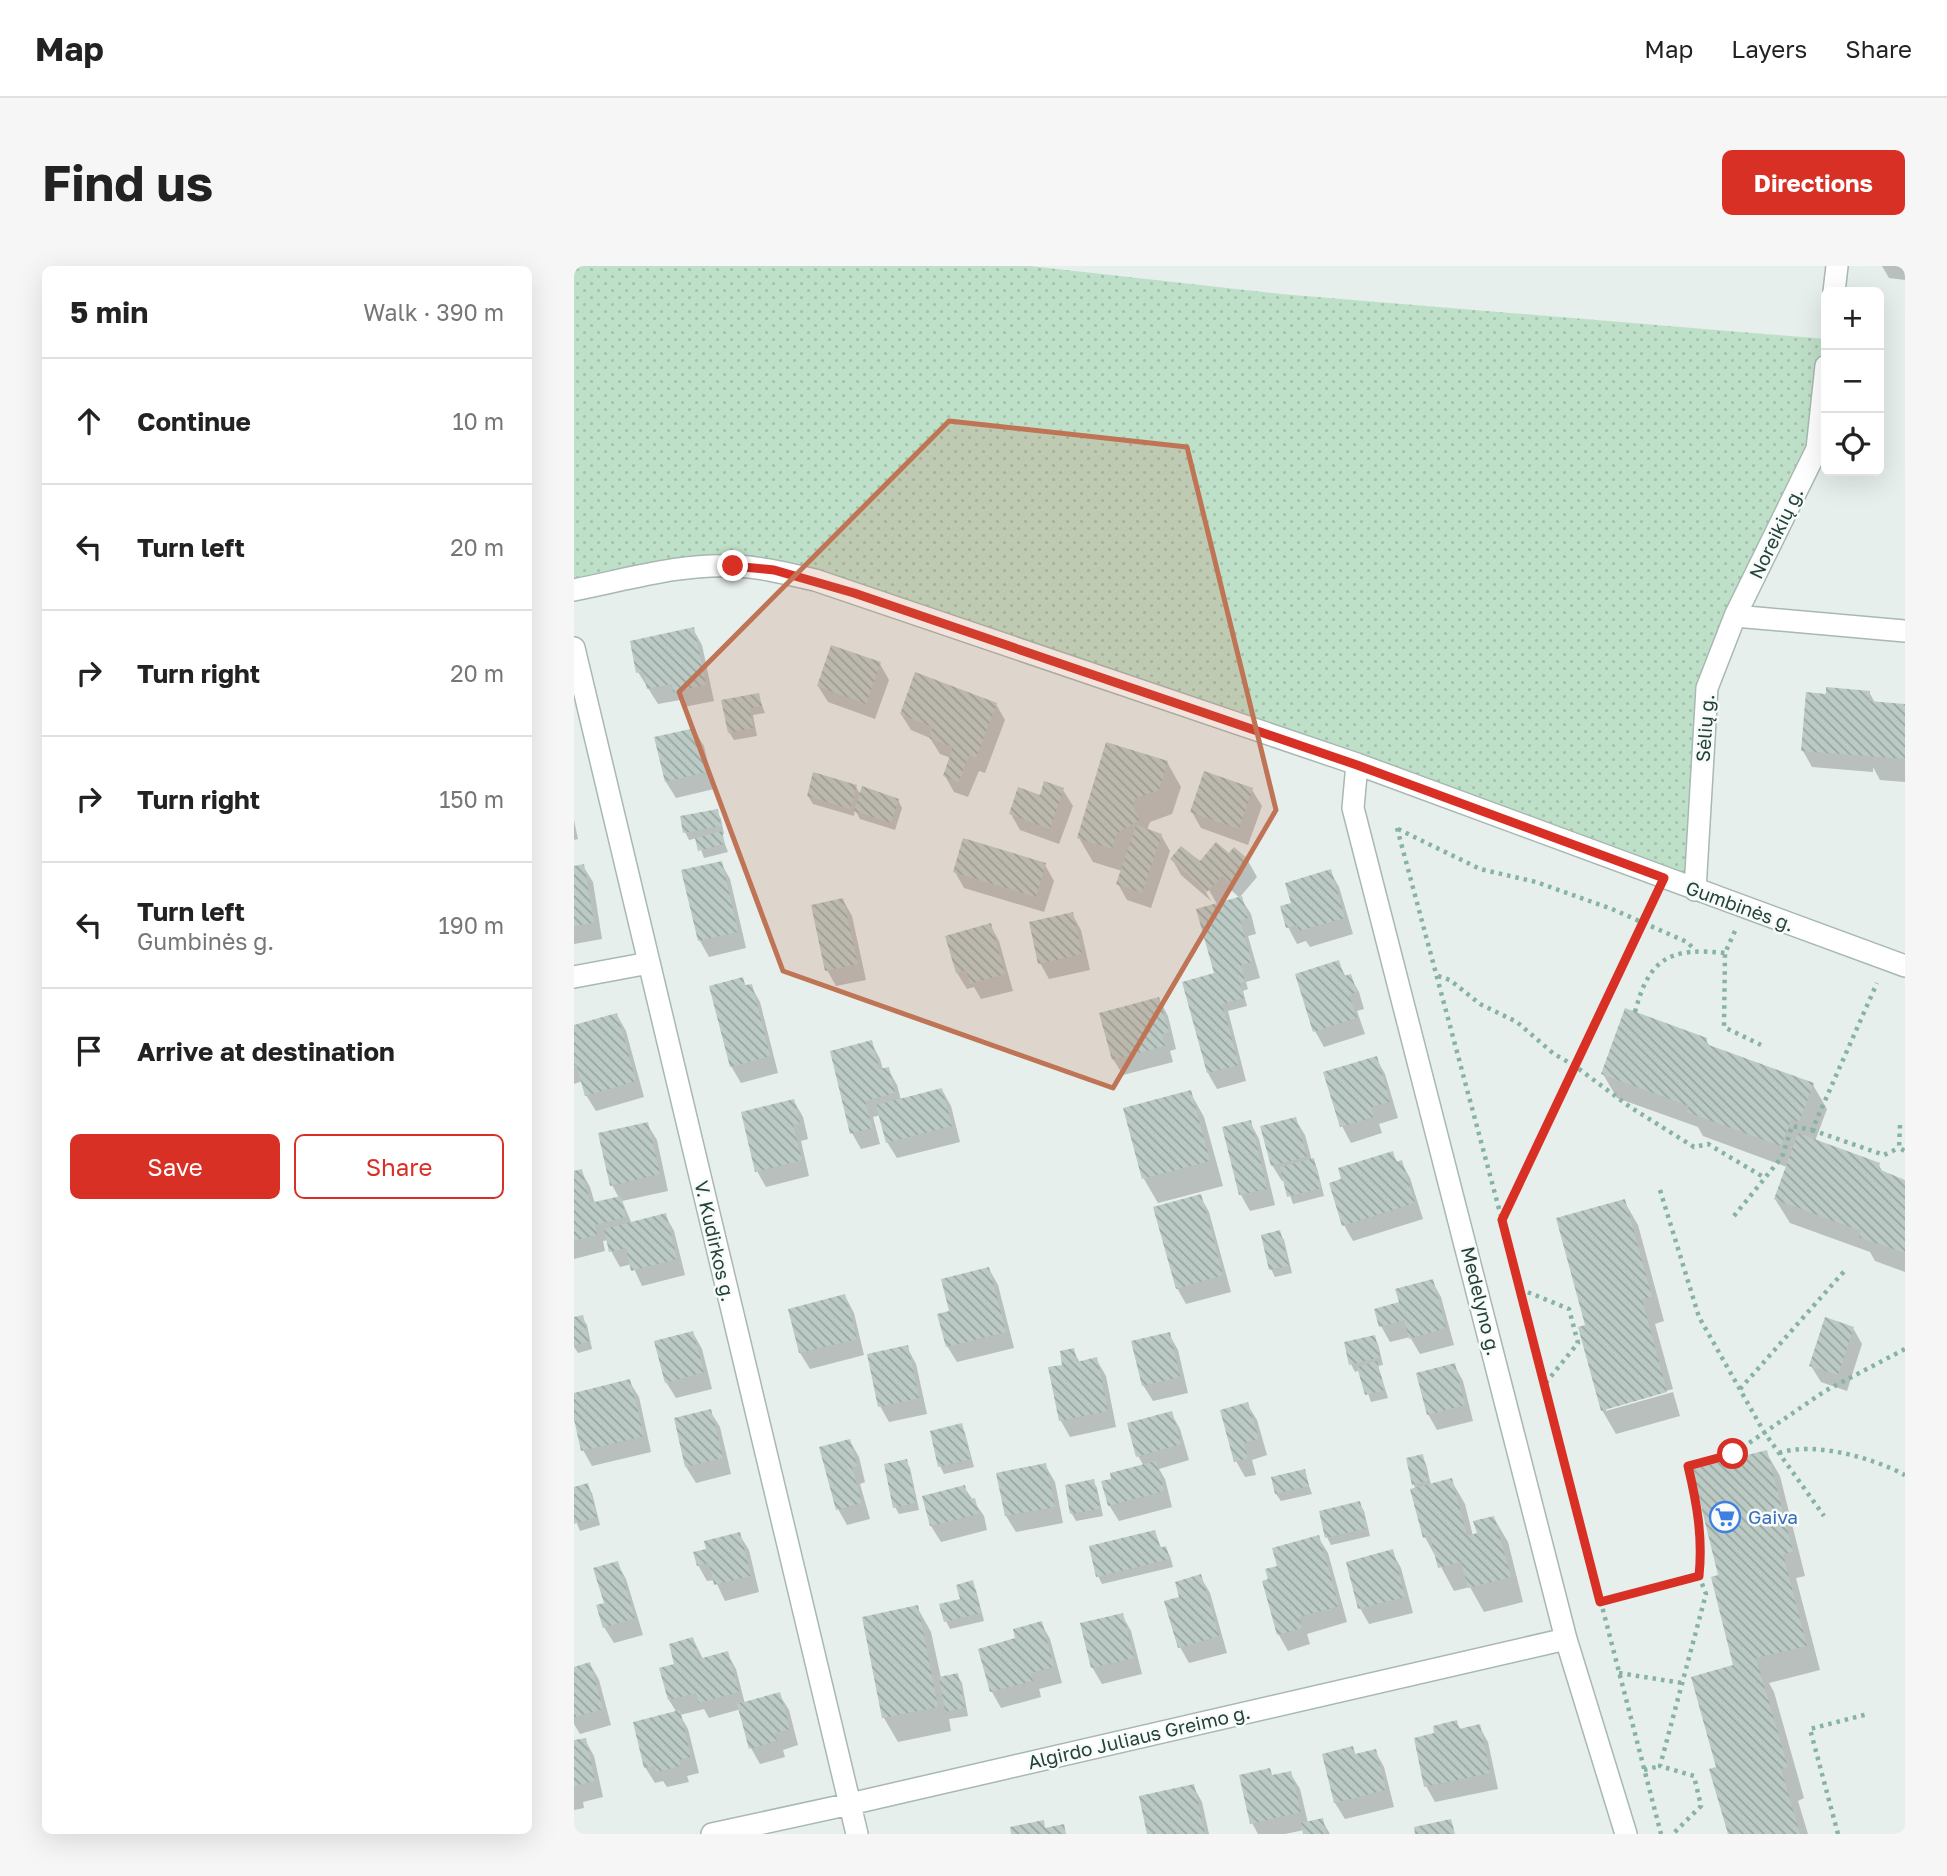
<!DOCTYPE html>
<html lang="en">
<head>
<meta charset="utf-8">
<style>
	body { margin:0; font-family:"Golos Text",sans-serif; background:#f6f6f6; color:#222 }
	.controls { position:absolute; right:21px; top:21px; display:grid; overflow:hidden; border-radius:10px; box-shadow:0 7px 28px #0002 }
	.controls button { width:63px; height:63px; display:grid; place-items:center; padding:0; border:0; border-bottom:2px solid #e0e0e0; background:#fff; color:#222; font:35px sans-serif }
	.stop { position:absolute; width:21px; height:21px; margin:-16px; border:5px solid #d93025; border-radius:50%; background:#fff }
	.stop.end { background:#d93025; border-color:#fff; box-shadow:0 2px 7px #0008 }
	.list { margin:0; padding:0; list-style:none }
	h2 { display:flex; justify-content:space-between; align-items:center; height:91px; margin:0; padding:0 28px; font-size:30px }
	h2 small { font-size:23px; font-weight:400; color:#767676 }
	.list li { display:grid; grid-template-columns:46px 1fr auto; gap:21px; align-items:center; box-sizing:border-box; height:126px; padding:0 28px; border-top:2px solid #e0e0e0 }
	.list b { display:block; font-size:26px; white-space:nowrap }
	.list p { margin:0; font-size:23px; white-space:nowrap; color:#767676 }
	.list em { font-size:23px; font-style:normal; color:#767676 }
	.actions { display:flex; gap:14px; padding:21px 28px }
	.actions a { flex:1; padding:16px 0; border:2px solid #d93025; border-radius:10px; text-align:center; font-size:24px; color:#d93025 }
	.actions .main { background:#d93025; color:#fff }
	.icon { flex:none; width:38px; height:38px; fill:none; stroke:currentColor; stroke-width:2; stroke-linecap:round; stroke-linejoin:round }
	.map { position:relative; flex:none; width:1331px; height:1568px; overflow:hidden; border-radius:10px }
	header { display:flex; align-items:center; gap:42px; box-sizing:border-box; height:98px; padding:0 35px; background:#fff; border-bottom:2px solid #e0e0e0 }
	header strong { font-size:33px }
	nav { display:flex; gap:38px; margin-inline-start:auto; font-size:24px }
	.intro { display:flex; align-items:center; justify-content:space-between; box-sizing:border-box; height:168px; padding:0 42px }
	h1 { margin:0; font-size:49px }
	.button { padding:18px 32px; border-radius:10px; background:#d93025; color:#fff; font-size:24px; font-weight:700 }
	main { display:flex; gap:42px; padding:0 42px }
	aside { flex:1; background:#fff; border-radius:10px; box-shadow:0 7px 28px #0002 }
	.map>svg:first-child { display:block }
	.grass { fill:url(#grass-dots) }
	.shadow { fill:#0003; fill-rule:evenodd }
	.building { fill:url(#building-back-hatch) }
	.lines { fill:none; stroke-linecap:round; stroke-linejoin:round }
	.minor-casing { stroke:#a8b8b2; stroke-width:24 }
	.path { stroke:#86b3a5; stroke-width:4.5; stroke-dasharray:3.5 5; stroke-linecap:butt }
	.minor { stroke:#fff; stroke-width:21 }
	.route { stroke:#d93025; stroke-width:9 }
	.marked { fill:#c07456; fill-opacity:0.2; stroke:#c07456; stroke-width:5; stroke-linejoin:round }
	.labels { text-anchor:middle; stroke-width:5; stroke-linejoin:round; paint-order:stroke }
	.street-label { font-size:19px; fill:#24423a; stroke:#f7fbf9 }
	.shop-label { font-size:19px; fill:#366cbe; stroke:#f7fbf9; text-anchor:start }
</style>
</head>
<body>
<header>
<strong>Map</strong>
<nav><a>Map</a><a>Layers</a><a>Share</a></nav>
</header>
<div class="intro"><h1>Find us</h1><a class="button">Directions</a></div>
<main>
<aside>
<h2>5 min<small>Walk · 390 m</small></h2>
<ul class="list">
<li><svg class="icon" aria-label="ahead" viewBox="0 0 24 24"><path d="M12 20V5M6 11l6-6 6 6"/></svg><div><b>Continue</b></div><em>10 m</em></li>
<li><svg class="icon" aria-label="left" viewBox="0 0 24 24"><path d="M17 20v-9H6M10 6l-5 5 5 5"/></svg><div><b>Turn left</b></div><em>20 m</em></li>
<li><svg class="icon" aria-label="right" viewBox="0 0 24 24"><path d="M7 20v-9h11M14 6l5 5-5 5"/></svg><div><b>Turn right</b></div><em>20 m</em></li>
<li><svg class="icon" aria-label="right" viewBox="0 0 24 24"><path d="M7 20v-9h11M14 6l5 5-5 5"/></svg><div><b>Turn right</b></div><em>150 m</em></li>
<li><svg class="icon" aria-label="left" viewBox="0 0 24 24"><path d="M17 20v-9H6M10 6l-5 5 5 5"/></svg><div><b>Turn left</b><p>Gumbinės g.</p></div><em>190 m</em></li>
<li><svg class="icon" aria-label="arrive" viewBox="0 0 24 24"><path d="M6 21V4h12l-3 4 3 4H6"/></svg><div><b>Arrive at destination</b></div></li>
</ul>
<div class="actions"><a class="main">Save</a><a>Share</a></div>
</aside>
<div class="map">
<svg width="1331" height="1568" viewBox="0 0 1331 1568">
	<defs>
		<pattern id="grass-dots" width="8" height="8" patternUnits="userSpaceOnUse" patternTransform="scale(1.75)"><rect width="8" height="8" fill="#bfe0c8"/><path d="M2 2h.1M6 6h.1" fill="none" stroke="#a4c1ad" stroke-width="1.8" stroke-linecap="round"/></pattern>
		<pattern id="building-back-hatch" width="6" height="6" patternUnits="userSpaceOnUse" patternTransform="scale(1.75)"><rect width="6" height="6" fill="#bbcac4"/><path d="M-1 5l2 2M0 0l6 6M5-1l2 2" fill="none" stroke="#98a6a0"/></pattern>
	</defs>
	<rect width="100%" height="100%" fill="#e6efeb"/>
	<path class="grass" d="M0,0H456L707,28L1252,73V100L1243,183L1133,422L1121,624L280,327L159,300L0,324Z"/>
	<path class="shadow" d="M1308,0H1331V14L1315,12Z
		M119,363L128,379L140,435L110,441L106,434L84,438L64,406Z
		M306,398L315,414L301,453L254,436L244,420Z
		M1295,426L1301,437L1331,440V516L1306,514L1299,501V506L1238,501L1229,485L1253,430Z
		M184,429L191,447L179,449L183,470L160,474L155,466Z
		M422,438L431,454L411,507L405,505L394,531L380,526L371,510L377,492L366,488L356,472L337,464L327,448Z
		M120,464L130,480L140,523L102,532L92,516L82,473Z
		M593,496L607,521L598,548L576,556L573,564L587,569L596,585L577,642L553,634L544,618L548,605L519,596L505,572Z
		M282,521L287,529L324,534L328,542L321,564L286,553L281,544L280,550L239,538L234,530Z
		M489,524L499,540L485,578L446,564L437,548Z
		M678,524L688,540L674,579L627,562L618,546Z
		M143,545L147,553L150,568H147L154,586L130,592L123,572L115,574L111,566Z
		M0,554L4,573L0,574Z
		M655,590L674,595L683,611L666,631L677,648L682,668L674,670L686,712L672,716L674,723L669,725L673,740L654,745L672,815L643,823L634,807L610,717L642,708L644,640L631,617L628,619L637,635L607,609L598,593L626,598ZM657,624L667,633L645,638Z
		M147,597L156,613L172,682L135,691L126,675L109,606Z
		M471,599L480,615L470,646L390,622L381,606Z
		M9,600L19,616L28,673L0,678V602Z
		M756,605L765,621L779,668L736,681L732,675L723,678L714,661L719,638Z
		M269,634L278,650L292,714L262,720L253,704Z
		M498,648L507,664L516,704L475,713L466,697Z
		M416,659L425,675L439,725L407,733L400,721L393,723L383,707Z
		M764,696L772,711L776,710L785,726L790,743L783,745L791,768L750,781L741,765Z
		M168,713L172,721L177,720L186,736L204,807L167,817L157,800Z
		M585,733L594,750L602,783L596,785L599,796L549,809L539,793Z
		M43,749L52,765L70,831L22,845L12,829L8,815L0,818V761Z
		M1132,774L1137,782L1239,819L1253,843L1241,875L1305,899L1309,907L1331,916V1006L1301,995L1296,986L1216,957L1201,933L1213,901L1129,870L1124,861L1043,832L1029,808Z
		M297,776L306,793L309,804L314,803L323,819L327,834L368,824L377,840L386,876L323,892L313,876L307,849L299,851L306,878L287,883L278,867Z
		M802,792L811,808L824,852L805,858L808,867L777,877L768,860Z
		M616,826L630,851L649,920L584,937L570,913Z
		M220,835L229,851L234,873L227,875L235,910L192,921L183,905Z
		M721,853L731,869L738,895L743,902L750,930L719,938L711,914L708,915L698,899Z
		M676,856L685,873L701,939L676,945L667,929L650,863Z
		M73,858L83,874L94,925L48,935L58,958L91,949L100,965L111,1009L68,1020L58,998L46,1001L37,985L34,974L29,975L31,985L0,993V906L7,905L16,921L21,938L45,932L38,919Z
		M818,887L824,897L827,896L836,912L849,953L779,975L770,959L769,914Z
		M626,930L635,946L657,1026L612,1038L603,1022Z
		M1050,935L1064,959L1090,1055L1081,1058L1099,1123L1032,1141V1145L1099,1126L1106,1150L1042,1168L1028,1144L1013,1060Z
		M705,966L710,974L718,1007L701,1011L697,1003Z
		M415,1003L424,1019L440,1082L383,1096L373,1080L377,1046Z
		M858,1015L867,1031L880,1079L846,1088L836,1071L816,1076L807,1060Z
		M271,1030L280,1047L290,1089L236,1103L226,1087Z
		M8,1051L13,1059L18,1083L4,1087L0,1081V1053Z
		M1279,1062L1288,1078L1273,1125L1247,1116L1237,1100Z
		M119,1067L128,1083L138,1123L102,1132L92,1116Z
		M595,1068L604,1084L614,1127L579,1135L569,1119Z
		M800,1071L804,1078L809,1099L804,1100L814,1132L797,1136L786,1104L781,1106L777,1098Z
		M333,1081L342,1098L353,1148L315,1156L306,1140Z
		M499,1084L506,1097L522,1093L532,1110L542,1161L496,1171L487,1155L476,1103L490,1100Z
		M880,1099L889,1115L899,1155L863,1164L854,1148Z
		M55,1115L65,1131L77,1186L18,1200L9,1184L0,1146V1129Z
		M673,1138L683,1154L693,1189L678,1194L682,1209L671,1211L662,1195Z
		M136,1145L146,1161L157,1208L122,1217L112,1201Z
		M597,1147L606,1163L615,1194L585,1203L591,1213L598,1241L545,1255L535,1239L570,1200L564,1190Z
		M387,1159L391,1167L400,1201L370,1208L366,1200Z
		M276,1175L285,1191L291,1216L286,1218L296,1253L273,1259L264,1243Z
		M1192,1186L1206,1210L1231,1310L1222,1312L1246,1404L1195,1417L1200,1426L1230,1532L1224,1535L1234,1568H1155L1145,1502L1161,1400L1146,1310Z
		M848,1190L852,1198L857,1219L877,1214L891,1238L899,1270L905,1269L920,1252L934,1276L949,1336L910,1346L896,1321L880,1325L851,1271L840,1218Z
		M332,1195L336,1202L345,1244L325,1248L321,1241Z
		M471,1199L481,1216L489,1257L442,1266L432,1250Z
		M730,1205L738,1228L707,1235L702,1228Z
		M519,1215L523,1222L529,1250L502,1255L498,1248L493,1220Z
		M13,1220L18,1227L26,1259L6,1265L0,1250V1223Z
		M390,1221L410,1250L413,1264L367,1276L357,1260L350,1231Z
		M785,1237L790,1245L796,1270L757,1279L753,1271Z
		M581,1266L588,1284L591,1282L596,1290L599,1301L528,1318L524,1310Z
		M165,1268L175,1284L185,1326L151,1335L141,1314L133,1315L124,1299L134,1284Z
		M744,1271L754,1287L773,1356L733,1368L736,1378L714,1385L705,1369L690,1317L696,1315L705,1301Z
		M818,1286L827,1302L839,1347L795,1358L786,1342Z
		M43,1297L52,1313L69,1369L40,1377L30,1361L32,1338Z
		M626,1310L636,1327L653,1387L615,1397L606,1381L607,1332Z
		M398,1317L402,1324L410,1355L376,1363L372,1355Z
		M343,1341L357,1366L367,1412L383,1409L388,1417L394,1450L375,1453L377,1465L324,1476L310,1452L290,1352Z
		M548,1349L557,1365L568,1408L528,1418L518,1401Z
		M467,1357L476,1373L488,1417L465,1423L467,1431L427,1442L418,1426L406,1384L444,1374Z
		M119,1373L129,1393L153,1387L162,1403L171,1438L205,1428L215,1444L224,1479L209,1484L211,1491L186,1498L177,1482L167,1443L135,1452L130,1443L106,1449L114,1463L125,1507L113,1510L115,1516L93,1521L89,1515L81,1517L71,1501L103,1447L95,1434L87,1403L102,1399Z
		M16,1398L25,1414L37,1459L6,1468L0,1458V1402Z
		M882,1456L887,1464L905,1460L914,1476L924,1523L861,1536L852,1520L862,1468Z
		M11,1474L20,1490L29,1531L9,1536L10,1542L0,1544V1476Z
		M778,1482L782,1489L801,1485L810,1501L820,1541L771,1553L761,1537Z
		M695,1504L699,1511L716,1507L726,1523L734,1557L748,1554L756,1568H730V1564L711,1568H684L678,1557Z
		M619,1520L628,1536L635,1568H575Z"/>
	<path class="building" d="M120,361L132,419L99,426L98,418L73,423L69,405L62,407L56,375Z
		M257,379L307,396L292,438L243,420Z
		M341,406L423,437L402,492L395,489L385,516L369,510L379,481L355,472L359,461L326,448Z
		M1252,421L1296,425L1295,435L1331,438V493L1227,485L1232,426L1252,428Z
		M185,427L188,440L176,442L179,462L154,467L147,434Z
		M121,462L132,506L91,516L80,471Z
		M532,476L594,495L585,524L562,532L559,540L566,554L543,567L538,583L503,572Z
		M630,505L679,522L665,563L616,546Z
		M239,506L283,519L276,543L233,530Z
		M470,515L490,522L476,563L435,548L444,521L466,529Z
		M288,520L325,533L317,557L280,545Z
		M144,543L147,560L109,567L106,550Z
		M562,559L588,568L568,627L542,618Z
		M148,565L151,578L124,585L121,572Z
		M389,572L472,597L462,631L379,606Z
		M642,576L655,587L660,581L675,594L656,617L648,610L633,626L596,593L607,580L626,595Z
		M148,595L164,666L124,675L107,604Z
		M10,598L20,657L0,660V600Z
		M757,603L771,652L725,665L723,659L712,662L706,640L717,637L711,617Z
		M668,630L674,652L666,654L678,696L667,699L671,716L666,717L670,732L648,738L665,799L633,807L608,716L640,707L622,643Z
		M269,632L284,698L251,705L237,639Z
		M499,646L508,688L464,698L455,656Z
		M417,657L431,708L396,718L392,704L382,707L371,670Z
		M765,694L770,710L777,708L783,726L775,729L783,752L739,766L721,708Z
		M169,711L171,719L178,718L196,790L156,801L135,720Z
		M585,731L595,766L588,768L591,780L538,794L525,747Z
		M1051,742L1133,772L1132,778L1240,817L1225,856L1217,853L1207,880L1113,846L1115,840L1027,808Z
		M43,747L62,815L11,830L2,798L0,799V759Z
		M298,774L305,803L315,801L321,827L291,835L298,862L276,868L256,785Z
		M803,790L816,836L797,841L800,851L766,861L749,806Z
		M368,822L378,860L312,877L302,839Z
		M617,824L636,895L568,913L549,842Z
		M220,833L226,857L219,859L228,894L181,906L167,846Z
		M722,851L733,891L697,900L686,860Z
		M677,854L693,923L665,929L648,861Z
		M74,856L86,908L36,920L24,867Z
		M1224,867L1306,897L1304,903L1331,914V987L1285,971L1287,965L1200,933Z
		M819,885L822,896L828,894L841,937L768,960L755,917L767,913L764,902Z
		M740,892L747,922L713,931L706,901Z
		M8,903L16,937L47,930L52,951L21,959L23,969L0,975V905Z
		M627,928L649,1009L602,1023L579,941Z
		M1051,933L1078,1031L1068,1033L1093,1126L1027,1145L1004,1061L1011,1059L982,952Z
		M92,947L103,993L57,1005L52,982L35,986L30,963Z
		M706,964L715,1000L695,1004L687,969Z
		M415,1001L432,1066L372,1081L363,1048L375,1045L367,1013Z
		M859,1013L872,1062L835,1073L830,1054L805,1061L800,1043L825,1036L821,1023Z
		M271,1028L283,1073L225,1087L214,1043Z
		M9,1049L15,1076L0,1079V1051Z
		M1251,1051L1280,1061L1264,1109L1235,1100Z
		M119,1065L130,1106L91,1117L80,1075Z
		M596,1066L606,1111L568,1120L557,1075Z
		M801,1069L806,1091L775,1099L770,1076Z
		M334,1079L345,1132L304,1141L293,1088Z
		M500,1082L503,1096L523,1091L534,1145L485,1155L474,1101L488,1099L486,1085Z
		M803,1095L811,1124L791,1129L783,1101Z
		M881,1097L891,1139L853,1149L842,1107Z
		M56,1113L70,1170L7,1185L0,1153V1127Z
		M674,1136L685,1173L670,1177L674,1192L660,1196L646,1144Z
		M137,1143L149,1192L111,1201L100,1152Z
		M598,1145L607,1178L562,1191L553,1157Z
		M388,1157L397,1193L364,1201L356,1165Z
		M276,1173L283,1200L278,1201L288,1237L262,1244L245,1181Z
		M1193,1184L1219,1286L1209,1288L1233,1380L1182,1392L1214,1501L1207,1503L1226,1568H1154L1135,1503L1142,1501L1117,1411L1159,1399L1137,1311L1144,1309L1118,1203Z
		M849,1188L854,1215L838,1219L832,1192Z
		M333,1193L342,1237L319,1242L310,1198Z
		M582,1195L590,1225L534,1240L527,1215L537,1213L536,1207Z
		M472,1197L481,1241L431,1250L422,1207Z
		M731,1203L735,1220L701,1228L697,1211Z
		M878,1212L893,1270L903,1267L899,1255L920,1250L937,1311L894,1322L887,1296L864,1302L856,1270L849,1272L836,1223Z
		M520,1213L526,1243L496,1248L491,1219Z
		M14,1217L23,1251L0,1258V1221Z
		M391,1219L394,1233L401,1232L405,1248L356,1260L348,1230Z
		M786,1235L793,1262L751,1272L745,1245Z
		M581,1264L586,1282L592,1280L596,1293L522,1311L515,1280Z
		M166,1266L177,1310L140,1319L135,1297L123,1300L119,1286L132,1283L130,1275Z
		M745,1269L765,1340L725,1351L728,1362L703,1369L688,1315L694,1313L691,1303L703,1300L698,1282Z
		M819,1283L831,1331L784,1343L772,1296Z
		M44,1295L61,1352L29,1362L22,1339L30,1337L19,1302Z
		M627,1308L645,1370L604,1382L590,1335L605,1331L601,1316Z
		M399,1314L407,1347L370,1356L365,1338L386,1333L382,1319Z
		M344,1339L364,1441L308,1452L288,1351Z
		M549,1347L560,1392L517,1402L506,1357Z
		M468,1355L480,1401L457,1407L459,1415L416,1426L404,1383L441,1372L439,1363Z
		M119,1371L125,1393L154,1385L165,1426L124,1437L122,1427L94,1434L85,1402L100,1398L95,1378Z
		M16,1396L29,1443L0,1451V1401Z
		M384,1407L391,1442L371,1446L365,1411Z
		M206,1426L216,1463L201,1467L203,1475L175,1483L163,1438Z
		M106,1444L117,1491L105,1494L107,1500L82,1506L80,1500L70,1502L59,1456Z
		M883,1454L885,1463L906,1458L916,1507L850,1521L840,1472L860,1467L859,1460Z
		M12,1472L21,1515L0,1520V1474Z
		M779,1480L781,1488L802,1483L812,1524L760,1537L748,1488Z
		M696,1502L698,1509L717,1505L727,1546L676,1558L665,1509Z
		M620,1518L631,1568H573L565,1530Z
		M749,1552L752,1568H729L727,1557Z
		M877,1553L881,1568H841L840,1561Z
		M470,1554L471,1562L490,1558L492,1568H437L436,1561Z"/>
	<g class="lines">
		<g class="minor-casing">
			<path id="minor" d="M1260,26L1263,0
				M0,324C52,314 107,297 161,300C188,301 214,308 241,314L783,498L1331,700
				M1161,350L1331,365
				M0,382L283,1568
				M783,498L779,542L992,1373L1052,1568
				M1121,624L1133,422L1161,350L1243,183L1252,100
				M0,711L75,697
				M138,1568L276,1538L992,1373"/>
		</g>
		<path class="path" d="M823,562L928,954L1087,1568
			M824,563L906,603L962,616L1038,643L1113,676L1121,684
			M1161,665L1151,687L1150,761L1187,779
			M864,710L876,714L906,738L943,756L980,788L1001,800L1056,841L1120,881L1134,878L1191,912
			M1061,746C1075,692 1096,681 1151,687
			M1326,859L1325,882L1331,885
			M1238,864L1310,889L1325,882
			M1086,924L1125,1051L1190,1166L1250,1250
			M1160,950L1208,891L1218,860L1238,864L1303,717
			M928,953L1079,635
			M946,1023L995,1043L1004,1077L970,1119
			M1166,1123L1273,1002
			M1205,1187C1240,1175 1299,1192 1331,1209
			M1125,1310C1129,1271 1123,1238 1113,1200L1159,1188L1251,1125L1331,1083
			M1026,1336L1125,1310L1132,1328L1086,1500L1120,1510L1127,1540L1099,1568
			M1045,1407L1108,1417
			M1070,1504L1086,1500
			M1264,1568L1236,1463L1294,1448"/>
		<use href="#minor" class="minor"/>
	</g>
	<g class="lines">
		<path class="route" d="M159,300L200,304L280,327L783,499L1090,612L928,954L1026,1336L1125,1310C1129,1271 1123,1238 1114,1200L1159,1188"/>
	</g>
	<path class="marked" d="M375,155L613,181L702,544L539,822L209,705L105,426Z"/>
	<defs>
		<g id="supermarket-ring" transform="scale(1.575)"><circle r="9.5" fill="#f7fbf9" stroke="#3f7fe0" stroke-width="1.5"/><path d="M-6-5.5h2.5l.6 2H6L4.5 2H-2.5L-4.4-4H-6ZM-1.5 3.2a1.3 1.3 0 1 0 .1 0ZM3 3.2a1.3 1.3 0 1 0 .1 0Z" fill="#3f7fe0"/></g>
	</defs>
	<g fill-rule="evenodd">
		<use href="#supermarket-ring" x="1151" y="1251"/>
	</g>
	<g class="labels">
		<g class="street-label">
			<text transform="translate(1202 267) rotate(-64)" y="7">Noreikių g.</text>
			<text transform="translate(1131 462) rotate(-86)" y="7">Sėlių g.</text>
			<text transform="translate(1166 640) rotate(20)" y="7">Gumbinės g.</text>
			<text transform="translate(141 975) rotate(77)" y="7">V. Kudirkos g.</text>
			<text transform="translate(907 1035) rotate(76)" y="7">Medelyno g.</text>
			<text transform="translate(565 1471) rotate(-13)" y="7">Algirdo Juliaus Greimo g.</text>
		</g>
		<g class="shop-label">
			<text x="1174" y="1258">Gaiva</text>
		</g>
	</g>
</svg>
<div class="controls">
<button>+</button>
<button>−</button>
<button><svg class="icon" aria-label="locate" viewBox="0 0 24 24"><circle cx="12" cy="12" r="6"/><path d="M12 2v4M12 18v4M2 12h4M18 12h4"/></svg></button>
</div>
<div class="stop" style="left:1159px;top:1188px"></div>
<div class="stop end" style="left:159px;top:300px"></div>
</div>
</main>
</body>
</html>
